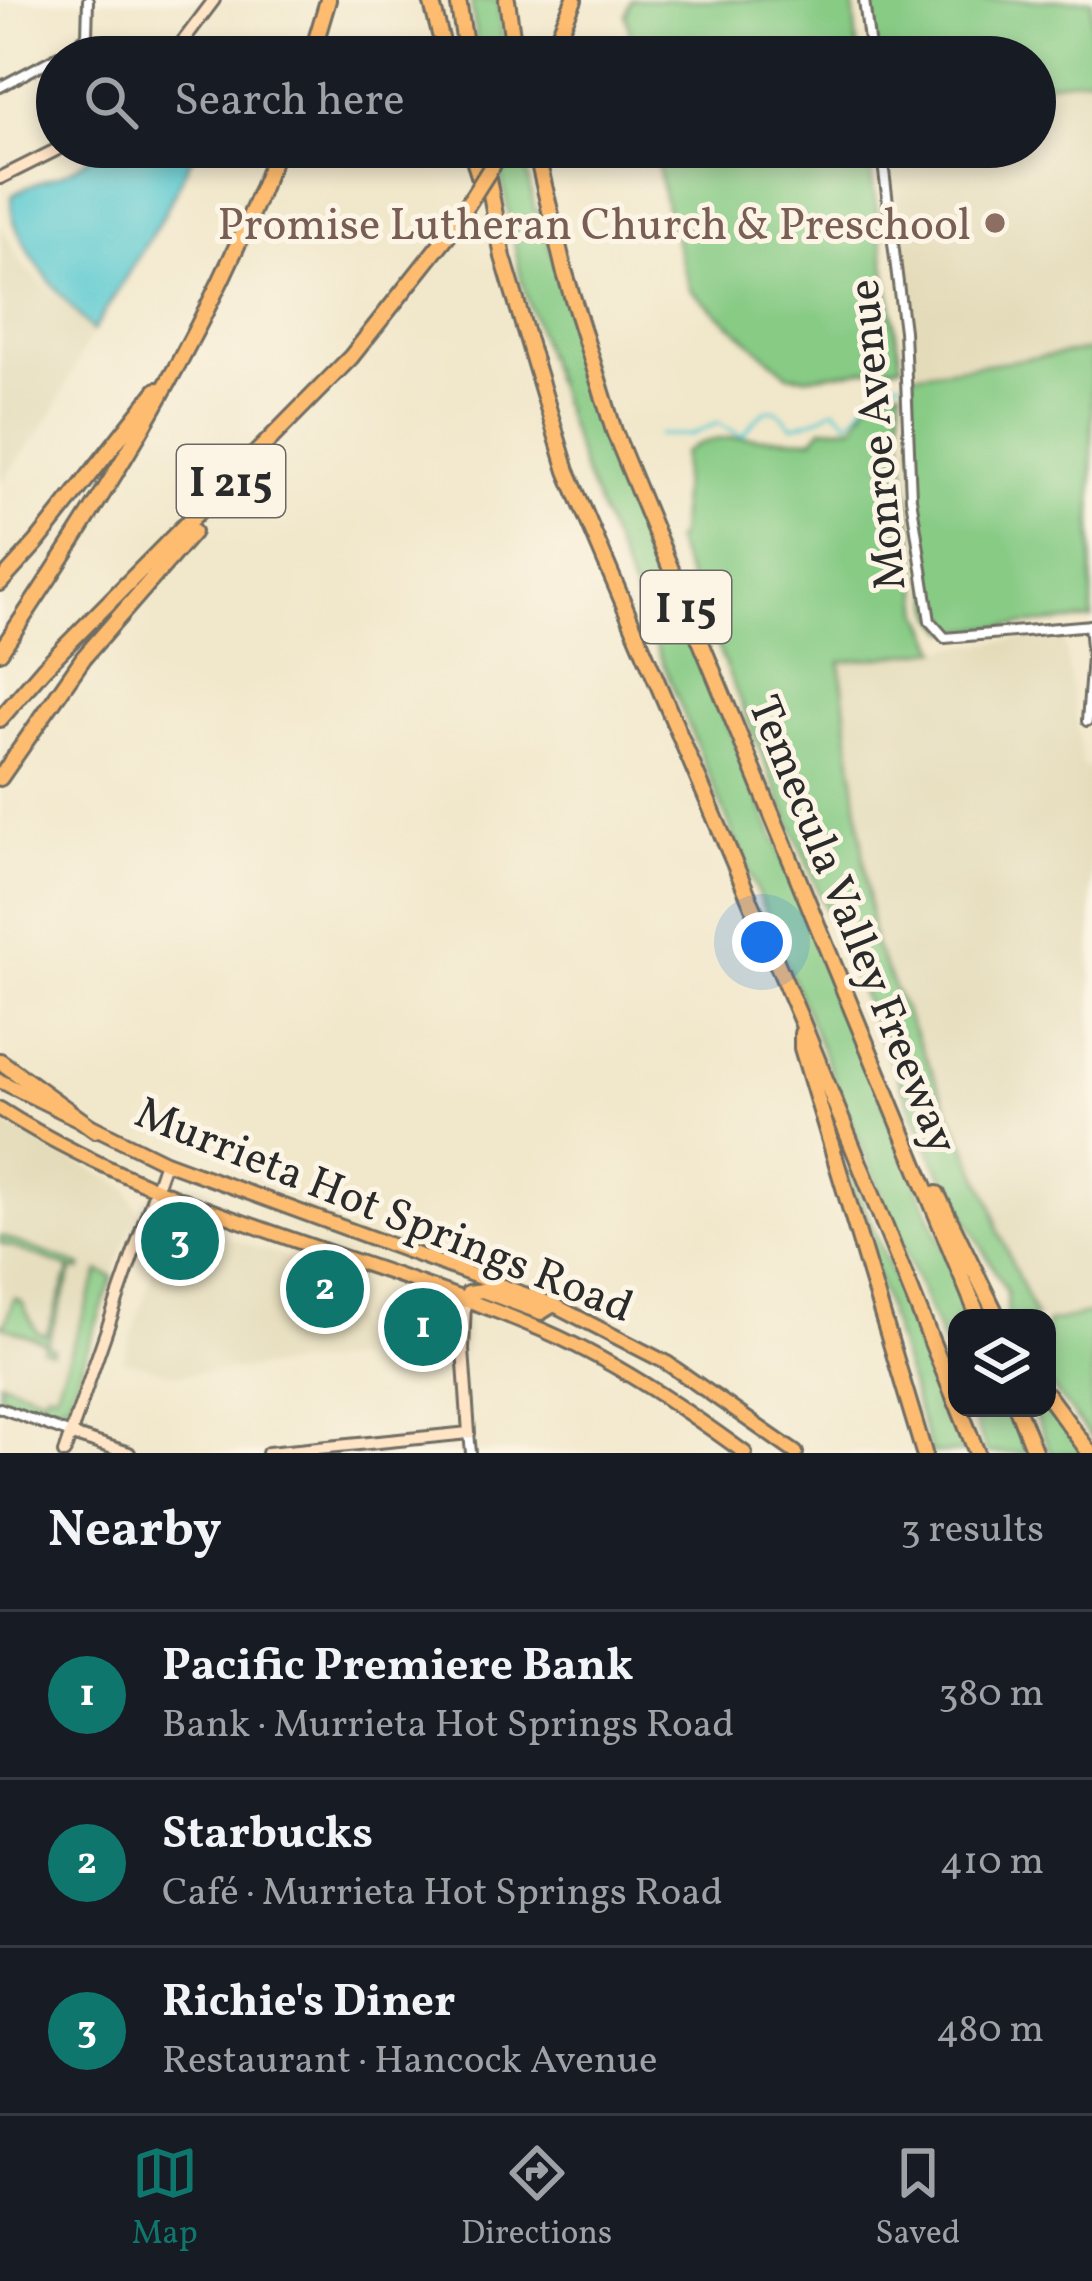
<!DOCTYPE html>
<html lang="en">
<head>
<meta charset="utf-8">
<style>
	body { margin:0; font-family:Vollkorn,serif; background:#242831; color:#f1f3f6 }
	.controls { position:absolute; right:36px; bottom:36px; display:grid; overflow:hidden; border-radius:24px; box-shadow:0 6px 18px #0003 }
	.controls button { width:108px; height:108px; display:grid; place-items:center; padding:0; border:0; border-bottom:3px solid #363941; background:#171b24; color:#f1f3f6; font:60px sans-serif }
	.you { position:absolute; left:762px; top:942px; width:42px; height:42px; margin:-30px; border:9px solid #fff; border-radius:50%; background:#1a73e8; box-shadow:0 0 0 18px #1a73e833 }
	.badge { display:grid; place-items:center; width:78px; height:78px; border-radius:50%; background:#0f766e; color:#fff; font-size:39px; font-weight:700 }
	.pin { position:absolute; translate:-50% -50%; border:6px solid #fff; box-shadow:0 3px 12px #0006 }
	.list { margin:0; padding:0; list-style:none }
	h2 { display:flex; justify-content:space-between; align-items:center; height:156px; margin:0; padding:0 48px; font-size:51px }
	h2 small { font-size:39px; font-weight:400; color:#9ea1a6 }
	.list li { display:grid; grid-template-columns:78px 1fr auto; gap:36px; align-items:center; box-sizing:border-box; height:168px; padding:0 48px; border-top:3px solid #363941 }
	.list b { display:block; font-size:45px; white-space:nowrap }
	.list p { margin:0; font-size:39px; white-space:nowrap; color:#9ea1a6 }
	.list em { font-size:39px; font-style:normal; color:#9ea1a6 }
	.icon { flex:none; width:66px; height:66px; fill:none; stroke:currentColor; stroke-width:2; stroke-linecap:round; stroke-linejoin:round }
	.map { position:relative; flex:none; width:1092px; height:1453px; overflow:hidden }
	.search { position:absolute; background:#171b24; box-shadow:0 6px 18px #0003; left:36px; right:36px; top:36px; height:132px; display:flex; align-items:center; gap:30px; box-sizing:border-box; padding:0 42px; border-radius:66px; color:#9ea1a6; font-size:45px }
	.sheet { height:660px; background:#171b24 }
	nav { display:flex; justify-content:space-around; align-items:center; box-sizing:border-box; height:168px; border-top:3px solid #363941; background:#171b24; font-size:33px; color:#9ea1a6 }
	nav a { display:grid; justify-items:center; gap:6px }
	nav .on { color:#0f766e }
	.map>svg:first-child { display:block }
	.built { fill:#e4dbba }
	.green { fill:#87cb85; stroke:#597b58; stroke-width:3 }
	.water { fill:#5dcad1; stroke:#447a7e; stroke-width:3 }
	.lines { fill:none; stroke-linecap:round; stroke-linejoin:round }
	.stream { stroke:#5dcad1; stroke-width:3 }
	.street-casing { stroke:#706d63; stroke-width:14 }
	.secondary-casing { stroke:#706d63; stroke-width:16 }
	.primary-casing { stroke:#706d63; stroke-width:18 }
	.highway-casing { stroke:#706d63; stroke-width:20 }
	.street { stroke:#fff; stroke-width:8 }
	.secondary { stroke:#ffe4c6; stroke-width:10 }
	.primary { stroke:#febc70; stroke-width:12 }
	.highway { stroke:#febc70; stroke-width:14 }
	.highway-bridge-casing { stroke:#706d63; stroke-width:20; stroke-linecap:butt }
	.highway-bridge { stroke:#febc70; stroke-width:14 }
	.education-dot { fill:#8d6e63; stroke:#fcf5e5; stroke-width:4.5 }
	.labels { text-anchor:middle; stroke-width:10; stroke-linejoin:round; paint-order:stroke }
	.shield { fill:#fcf5e5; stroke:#6a6863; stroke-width:3 }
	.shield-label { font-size:42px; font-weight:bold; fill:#2b2b2b }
	.education-label { font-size:45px; fill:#785e54; stroke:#fcf5e5; text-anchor:end }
	.street-label { font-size:45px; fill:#2b2b2b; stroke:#fcf5e5 }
</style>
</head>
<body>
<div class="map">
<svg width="1092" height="1453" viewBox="0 0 1092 1453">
	<rect width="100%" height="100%" fill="#fcf5e5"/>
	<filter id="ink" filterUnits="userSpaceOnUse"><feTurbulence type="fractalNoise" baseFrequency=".00833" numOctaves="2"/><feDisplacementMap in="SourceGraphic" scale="24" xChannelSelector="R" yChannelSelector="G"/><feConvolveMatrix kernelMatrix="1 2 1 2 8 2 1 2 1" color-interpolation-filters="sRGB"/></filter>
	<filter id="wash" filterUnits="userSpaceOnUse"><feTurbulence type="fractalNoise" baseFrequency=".004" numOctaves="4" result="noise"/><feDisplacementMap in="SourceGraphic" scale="48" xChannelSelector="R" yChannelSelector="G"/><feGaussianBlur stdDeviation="2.7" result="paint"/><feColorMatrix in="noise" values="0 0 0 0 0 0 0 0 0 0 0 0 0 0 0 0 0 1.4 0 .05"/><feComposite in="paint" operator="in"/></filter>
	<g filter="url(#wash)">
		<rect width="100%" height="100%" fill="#f1e7cb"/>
		<path class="built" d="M1092,77V350L912,374L908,300L888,147H1035V84Z
			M0,225L23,265L93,331L52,415L0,484Z
			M1063,634L1083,767H1092V1313L1047,1323V1318H1036L998,1230L992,1205L874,943L839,662Z
			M0,1122L127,1188L137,1209L68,1404L63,1402L49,1413L0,1395Z
			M179,1219L347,1281L357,1359L177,1375L123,1360L169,1225Z"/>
		<path class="green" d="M471,0H498L505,57H478Z
			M631,0H853L858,57H635L626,15Z
			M870,0H1092V77L1035,84V57H877Z
			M507,147H521L535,210L541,213L565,303L605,426L972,1318H957V1378L583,469L522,283L499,164Z
			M654,147H867L901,365L808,377L788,375L690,289L667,212Z
			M1092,350V619L949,631L938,621L933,608L913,447L912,374Z
			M901,387V430L922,613L939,650L840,662L874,943L992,1205L998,1230L1036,1318H1008L1007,1293L934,1160L844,953L674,542L679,536L683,454C705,429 779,440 813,439L822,428L854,426L872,396Z
			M849,1169L965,1453H931L845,1171Z
			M0,1236L82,1266L80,1270L73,1269L47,1344L53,1348L52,1352L43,1349L44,1342L0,1325L5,1323L14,1298L22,1302L37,1332L46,1335L70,1268L0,1243Z
			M99,1271L113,1277L68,1404L63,1402L49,1413L0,1395V1381L44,1397L47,1391L55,1393Z
			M1092,1313V1439L1047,1381V1323Z
			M1047,1401L1086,1453H1051L1031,1408H1047Z
			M969,1408H1008L1027,1453H987Z"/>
		<path class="water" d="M103,147H197L163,216L93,331C70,307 0,230 13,195C30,183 54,179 73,169C83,163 93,154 103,147Z"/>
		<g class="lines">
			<path class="stream" d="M658,435H690L718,423L742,436C752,428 762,401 780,413C785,417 788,423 793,426L819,418L835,408L849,422C870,404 865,386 901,380"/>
		</g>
	</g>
	<g filter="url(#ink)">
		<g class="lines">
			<g class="street-casing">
				<path id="street" d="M864,0L871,57
					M0,87L64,53L87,36L88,0
					M881,147L904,331L911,498L930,621L945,638L1092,625
					M1087,721L1092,657L1089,625
					M0,1408L71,1434
					M469,1433L471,1453"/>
			</g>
			<g class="secondary-casing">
				<path id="secondary" d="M171,57L214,0
					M0,178L62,147
					M72,1435L129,1453
					M64,1453L165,1162
					M268,1453L469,1433L463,1350L465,1301"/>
			</g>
			<g class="primary-casing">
				<path id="primary" d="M0,1081L165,1162L554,1305L667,1363L796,1453
					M0,1109C163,1213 356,1252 533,1326C609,1357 679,1405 745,1453
					M465,1301L468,1293L482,1291L541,1313L554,1305"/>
			</g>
			<g class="highway-casing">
				<path id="highway" d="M431,0L446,57
					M458,0L467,57
					M507,0L515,57
					M311,57L328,0
					M549,57L574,0
					M470,147L481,182
					M482,147L503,257L567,471L802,1022L957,1404
					M535,147L564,270L614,431L979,1318
					M0,583L37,542L157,390
					M0,652C108,491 210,329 278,147
					M0,719L44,668L351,357L450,232
					M0,778L84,657L193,532
					M802,1033V1048L924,1453
					M0,1061L95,1130
					M937,1194L998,1318
					M1047,1395L1090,1453
					M959,1408L977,1453
					M1017,1408L1035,1453"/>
			</g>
			<use href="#street" class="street"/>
			<use href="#secondary" class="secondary"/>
			<use href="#primary" class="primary"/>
			<use href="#highway" class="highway"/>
			<g class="highway-bridge-casing">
				<path id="highway-bridge" d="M450,232L504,147"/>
			</g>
			<use href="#highway-bridge" class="highway-bridge"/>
		</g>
	</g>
	<circle class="education-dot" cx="995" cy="223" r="12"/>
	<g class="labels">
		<g class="shield">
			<rect x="177" y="445" width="108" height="72" rx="9"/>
			<rect x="641" y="571" width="90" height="72" rx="9"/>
		</g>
		<g class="shield-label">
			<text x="231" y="496">I 215</text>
			<text x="686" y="622">I 15</text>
		</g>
		<g class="education-label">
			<text x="971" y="239">Promise Lutheran Church &amp; Preschool</text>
		</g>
		<g class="street-label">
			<text transform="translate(875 435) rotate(-95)" y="16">Monroe Avenue</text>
			<text transform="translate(855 924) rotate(68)" y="16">Temecula Valley Freeway</text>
			<text transform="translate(385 1208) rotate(22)" y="16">Murrieta Hot Springs Road</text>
		</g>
	</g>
</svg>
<div class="controls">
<button><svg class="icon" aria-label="layers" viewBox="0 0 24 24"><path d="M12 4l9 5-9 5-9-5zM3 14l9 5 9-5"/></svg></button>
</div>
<div class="you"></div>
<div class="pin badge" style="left:423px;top:1327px">1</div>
<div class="pin badge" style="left:325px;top:1289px">2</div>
<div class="pin badge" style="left:180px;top:1241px">3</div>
<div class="search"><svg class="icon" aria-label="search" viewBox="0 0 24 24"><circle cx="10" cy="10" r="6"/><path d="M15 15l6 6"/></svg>Search here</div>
</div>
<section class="sheet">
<h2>Nearby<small>3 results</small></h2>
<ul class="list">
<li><span class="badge">1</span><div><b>Pacific Premiere Bank</b><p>Bank · Murrieta Hot Springs Road</p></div><em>380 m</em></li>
<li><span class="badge">2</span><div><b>Starbucks</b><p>Café · Murrieta Hot Springs Road</p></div><em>410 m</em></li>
<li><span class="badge">3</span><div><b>Richie's Diner</b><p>Restaurant · Hancock Avenue</p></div><em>480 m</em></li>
</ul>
</section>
<nav>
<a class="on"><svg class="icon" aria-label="map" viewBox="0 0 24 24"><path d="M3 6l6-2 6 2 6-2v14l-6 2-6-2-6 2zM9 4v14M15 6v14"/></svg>Map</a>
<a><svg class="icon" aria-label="directions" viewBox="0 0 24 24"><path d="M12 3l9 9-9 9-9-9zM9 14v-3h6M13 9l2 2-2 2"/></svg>Directions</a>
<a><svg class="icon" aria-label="saved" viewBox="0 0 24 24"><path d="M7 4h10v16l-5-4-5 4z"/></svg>Saved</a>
</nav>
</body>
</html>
